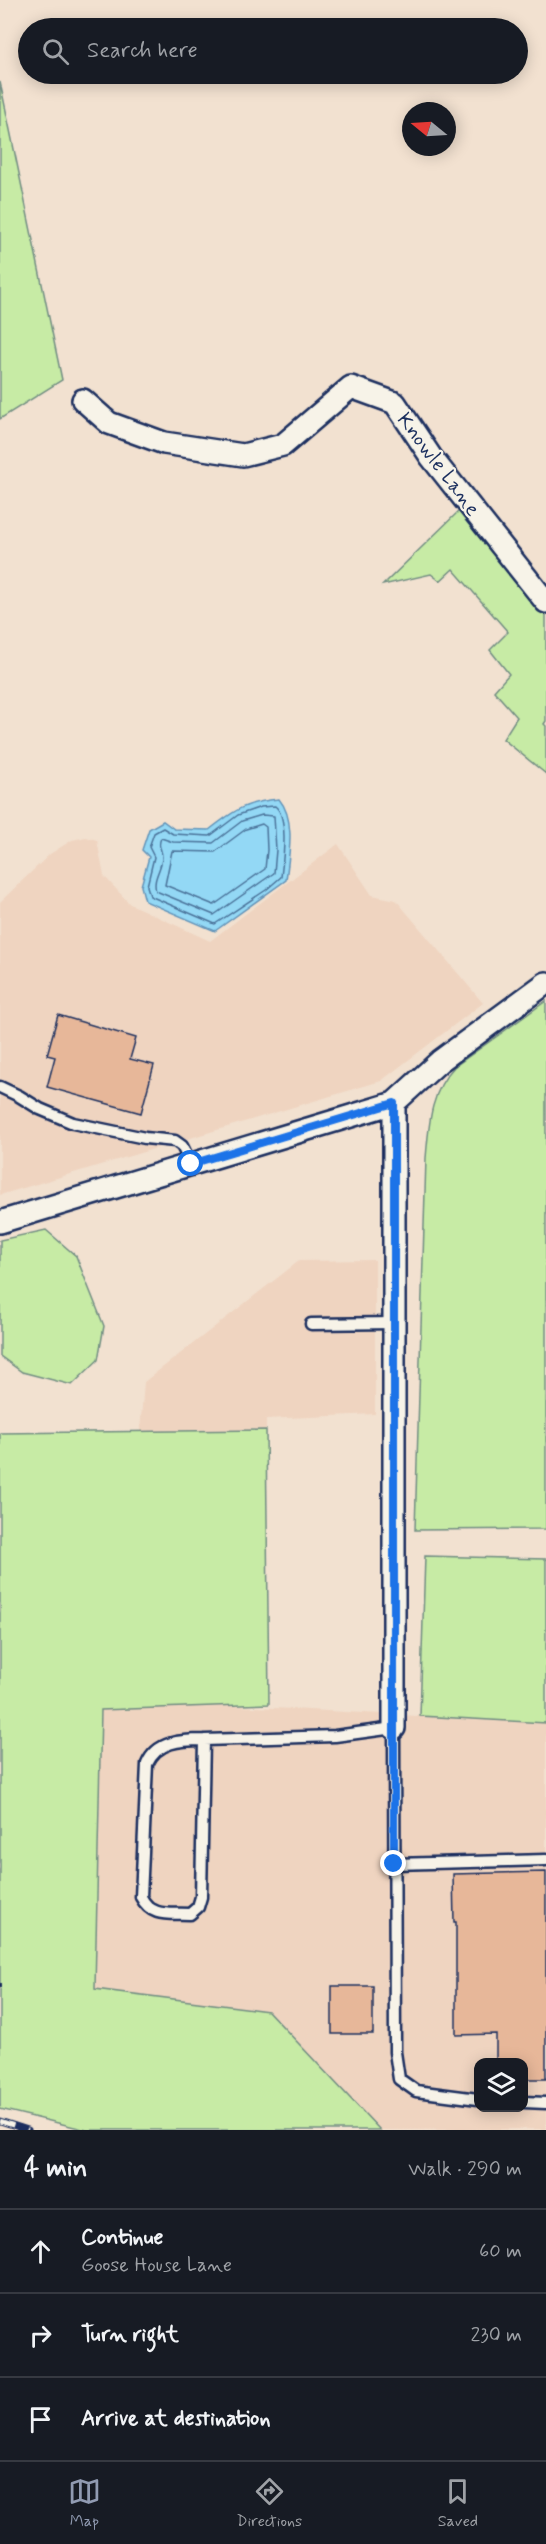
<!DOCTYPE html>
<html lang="en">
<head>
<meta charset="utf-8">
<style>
	body { margin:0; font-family:Mynerve,sans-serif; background:#20242c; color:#f1f3f6 }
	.controls { position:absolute; right:18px; bottom:18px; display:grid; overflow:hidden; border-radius:12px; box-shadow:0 3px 15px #0003 }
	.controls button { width:54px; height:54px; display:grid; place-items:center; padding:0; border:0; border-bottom:2px solid #363941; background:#171b24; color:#f1f3f6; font:30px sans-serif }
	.compass { position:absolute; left:402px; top:102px; width:54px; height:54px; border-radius:50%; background:#171b24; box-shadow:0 3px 15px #0003; rotate:288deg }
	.stop { position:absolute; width:18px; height:18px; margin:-14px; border:4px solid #1a73e8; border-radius:50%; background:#fff }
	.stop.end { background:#1a73e8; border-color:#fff; box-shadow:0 2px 6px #0008 }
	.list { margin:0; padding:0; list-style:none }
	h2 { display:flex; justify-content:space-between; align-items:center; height:78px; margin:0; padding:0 24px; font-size:26px }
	h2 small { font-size:20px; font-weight:400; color:#9ea1a6 }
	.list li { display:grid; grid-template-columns:39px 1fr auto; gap:18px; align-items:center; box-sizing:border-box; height:84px; padding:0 24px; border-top:2px solid #363941 }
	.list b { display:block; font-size:22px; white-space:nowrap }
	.list p { margin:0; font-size:20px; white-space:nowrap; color:#9ea1a6 }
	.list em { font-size:20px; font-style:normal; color:#9ea1a6 }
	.icon { flex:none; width:33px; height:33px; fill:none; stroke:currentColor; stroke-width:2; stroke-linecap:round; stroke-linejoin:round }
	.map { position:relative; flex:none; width:546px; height:2130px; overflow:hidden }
	.search { position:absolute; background:#171b24; box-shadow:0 3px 15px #0003; left:18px; right:18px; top:18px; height:66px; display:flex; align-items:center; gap:15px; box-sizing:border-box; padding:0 21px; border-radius:33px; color:#9ea1a6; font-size:22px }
	.sheet { height:330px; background:#171b24 }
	nav { display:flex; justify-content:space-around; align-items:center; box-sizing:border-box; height:84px; border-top:2px solid #363941; background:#171b24; font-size:16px; color:#9ea1a6 }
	nav a { display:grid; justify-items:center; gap:3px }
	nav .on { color:#919bb2 }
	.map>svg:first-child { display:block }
	.built { fill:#efd4c0; fill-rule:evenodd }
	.green { fill:#c7eba5; stroke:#718d82; stroke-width:1.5 }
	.water { fill:#93d8f5; stroke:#6394b9; stroke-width:1.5 }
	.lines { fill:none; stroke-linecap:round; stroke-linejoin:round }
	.shore { stroke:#4b739a; stroke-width:1.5 }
	.building { fill:#e7b799; stroke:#1b2f5e; stroke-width:1.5 }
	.service-casing { stroke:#1b2f5e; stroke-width:15 }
	.minor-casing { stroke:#1b2f5e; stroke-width:26 }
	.path { stroke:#1b2f5e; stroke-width:4; stroke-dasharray:6 4.5; stroke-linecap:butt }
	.service { stroke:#f7f3e8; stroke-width:10 }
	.minor { stroke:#f7f3e8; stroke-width:21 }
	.rail-casing { stroke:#1b2f5e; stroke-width:7 }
	.rail { stroke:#f7f3e8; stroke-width:4.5; stroke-dasharray:14; stroke-linecap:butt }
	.route { stroke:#1a73e8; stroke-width:8 }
	.labels { text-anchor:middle; stroke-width:4.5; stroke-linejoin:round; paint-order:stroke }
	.street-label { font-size:21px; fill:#1b2f5e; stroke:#f7f3e8 }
</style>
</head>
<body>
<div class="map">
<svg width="546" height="2130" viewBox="0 0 546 2130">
	<rect width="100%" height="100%" fill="#f2e1d0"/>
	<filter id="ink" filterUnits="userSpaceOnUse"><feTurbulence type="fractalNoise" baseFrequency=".0167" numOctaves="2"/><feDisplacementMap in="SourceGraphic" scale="12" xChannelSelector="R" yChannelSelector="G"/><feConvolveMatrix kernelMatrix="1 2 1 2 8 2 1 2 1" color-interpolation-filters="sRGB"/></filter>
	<g filter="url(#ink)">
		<path class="built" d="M86,837L97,840L104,876L130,904L210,941L338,844L372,895L396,900L483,1003L381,1081L0,1195V902L50,854L72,840Z
			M375,1260V1414L266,1419V1430L140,1432L144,1382L299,1261Z
			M219,1705L546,1723V2129L380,2130L268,2011L95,1989L101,1709ZM478,2062H524V2108H478Z"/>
		<path class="green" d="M0,82L62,380L0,419Z
			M462,508L546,615V721L544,724L546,726V774L503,739L517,717L494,691L509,674L490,650L508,632L453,569L440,581L431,574L383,585Z
			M546,1001V1529L415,1530L426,1158C429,1125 430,1092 454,1067Z
			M46,1230L76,1256L104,1326L98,1360L72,1385L22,1372L0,1356V1240Z
			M266,1430L269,1704L101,1710L95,1989L268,2011L380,2130H87L0,2109V1433Z
			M425,1556L546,1559V1723L420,1716Z"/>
		<path class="water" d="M279,799C296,819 289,855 286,880L215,931L145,901L141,886L149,857L142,850L149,829L163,821L174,829L209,830C235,810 245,802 279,799Z"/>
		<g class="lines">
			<path class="shore" d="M275,806C289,817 283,860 281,877L266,890L215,924L150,896L147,886L154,857L149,847L154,833L163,828L173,834L210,836L238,815L261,807Z
				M262,815L274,816L276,850L274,873L214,915L156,891C152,878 162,869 162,857C162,848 157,847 161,838L173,842L213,843L242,821Z
				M262,824L266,827L267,850L265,869L214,905L165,885L172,851L215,852L246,829Z"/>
		</g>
		<path class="building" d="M58,1015L136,1038L130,1059L154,1065L141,1113L47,1087L55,1057L47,1055Z
			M546,1872V2079H524V2062H496V2034L456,2035V1922H454L453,1874Z
			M332,1986H373V2034H332Z"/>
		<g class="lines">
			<g class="service-casing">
				<path id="service" d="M0,1087L19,1096L40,1109L73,1123L145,1138L175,1141L182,1146L191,1164
					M311,1324L395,1323
					M204,1740L201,1897L198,1907L190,1914C168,1913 152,1918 141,1897L147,1764C157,1741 181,1740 204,1740L335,1736L394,1728L395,2052L399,2079L416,2091L478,2099
					M394,1864L546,1860
					M524,2102L546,2103"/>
			</g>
			<g class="minor-casing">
				<path id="minor" d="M83,400L109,423L164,443L243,455L283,445L351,387L395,403L431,457L546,602
					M394,1103V1728
					M0,1222L394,1103L440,1061L546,983"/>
			</g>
			<path class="path" d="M0,1983V1988"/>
			<use href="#service" class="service"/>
			<use href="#minor" class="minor"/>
			<g class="rail-casing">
				<path id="rail" d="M0,2121L28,2130"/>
			</g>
			<use href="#rail" class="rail"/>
		</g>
	</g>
	<g class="lines" filter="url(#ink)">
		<path class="route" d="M191,1164L394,1103V1864"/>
	</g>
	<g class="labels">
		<g class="street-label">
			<text transform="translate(439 464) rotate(53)" y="7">Knowle Lane</text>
		</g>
	</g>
</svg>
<div class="controls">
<button><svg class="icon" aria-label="layers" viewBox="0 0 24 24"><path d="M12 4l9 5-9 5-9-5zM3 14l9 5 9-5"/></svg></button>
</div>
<svg class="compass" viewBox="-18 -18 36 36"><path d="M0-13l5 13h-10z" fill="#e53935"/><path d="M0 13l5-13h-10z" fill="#9ea1a6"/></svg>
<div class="stop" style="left:191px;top:1164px"></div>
<div class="stop end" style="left:394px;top:1864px"></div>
<div class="search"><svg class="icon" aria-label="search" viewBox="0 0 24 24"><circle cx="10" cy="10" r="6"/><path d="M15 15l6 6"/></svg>Search here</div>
</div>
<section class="sheet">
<h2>4 min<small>Walk · 290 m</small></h2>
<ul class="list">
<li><svg class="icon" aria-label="ahead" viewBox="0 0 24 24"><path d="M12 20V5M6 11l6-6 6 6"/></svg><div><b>Continue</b><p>Goose House Lane</p></div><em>60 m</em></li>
<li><svg class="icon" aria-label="right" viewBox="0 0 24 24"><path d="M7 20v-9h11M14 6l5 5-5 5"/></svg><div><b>Turn right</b></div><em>230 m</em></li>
<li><svg class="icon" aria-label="arrive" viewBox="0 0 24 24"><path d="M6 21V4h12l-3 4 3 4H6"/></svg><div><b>Arrive at destination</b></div></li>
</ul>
</section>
<nav>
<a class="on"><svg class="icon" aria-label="map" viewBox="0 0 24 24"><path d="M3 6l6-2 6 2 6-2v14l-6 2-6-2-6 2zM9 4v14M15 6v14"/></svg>Map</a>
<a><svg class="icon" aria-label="directions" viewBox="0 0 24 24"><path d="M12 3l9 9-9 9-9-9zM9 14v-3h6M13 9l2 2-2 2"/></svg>Directions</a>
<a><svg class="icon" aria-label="saved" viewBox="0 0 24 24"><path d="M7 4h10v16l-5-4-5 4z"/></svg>Saved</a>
</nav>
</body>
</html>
